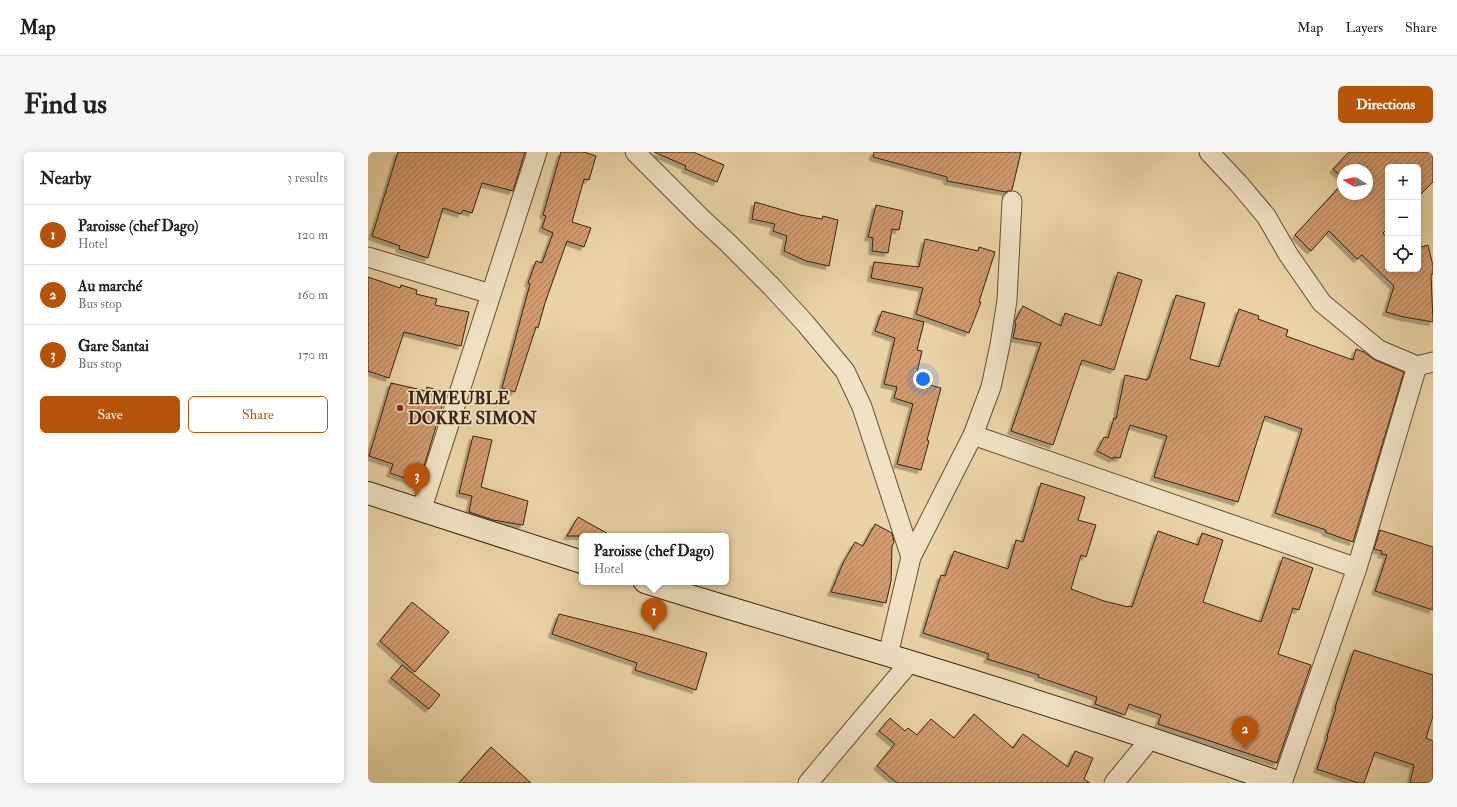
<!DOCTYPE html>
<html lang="en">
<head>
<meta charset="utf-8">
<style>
	body { margin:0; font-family:"IM FELL Double Pica",serif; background:#f6f6f6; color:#222 }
	.controls { position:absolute; right:12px; top:12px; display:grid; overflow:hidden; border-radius:6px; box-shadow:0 2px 10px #0003 }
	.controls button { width:36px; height:36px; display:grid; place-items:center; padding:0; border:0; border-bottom:1px solid #e0e0e0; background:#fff; color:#222; font:20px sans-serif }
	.compass { position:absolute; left:969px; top:12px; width:36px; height:36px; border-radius:50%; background:#fff; box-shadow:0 2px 10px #0003; rotate:280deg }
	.you { position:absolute; left:555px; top:227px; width:14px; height:14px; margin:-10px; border:3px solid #fff; border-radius:50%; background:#1a73e8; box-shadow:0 0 0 6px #1a73e833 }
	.badge { display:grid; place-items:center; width:26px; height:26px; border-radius:50%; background:#b45309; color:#fff; font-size:13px; font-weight:700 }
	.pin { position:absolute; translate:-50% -33px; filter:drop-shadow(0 1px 2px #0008) }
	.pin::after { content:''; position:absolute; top:21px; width:14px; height:12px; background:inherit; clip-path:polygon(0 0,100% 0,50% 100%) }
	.popup { position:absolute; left:211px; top:381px; width:150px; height:52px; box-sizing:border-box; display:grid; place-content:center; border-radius:6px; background:#fff; filter:drop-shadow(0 1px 3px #0005); font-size:13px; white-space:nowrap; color:#767676 }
	.popup b { font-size:15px; color:#222 }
	.popup::after { content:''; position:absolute; left:50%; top:100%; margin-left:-8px; border:8px solid transparent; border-top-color:#fff }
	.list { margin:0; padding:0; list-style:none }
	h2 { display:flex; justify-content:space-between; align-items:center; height:52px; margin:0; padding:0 16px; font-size:17px }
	h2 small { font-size:13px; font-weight:400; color:#767676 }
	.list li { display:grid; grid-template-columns:26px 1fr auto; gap:12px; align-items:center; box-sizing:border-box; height:60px; padding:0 16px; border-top:1px solid #e0e0e0 }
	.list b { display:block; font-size:15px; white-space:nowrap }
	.list p { margin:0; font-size:13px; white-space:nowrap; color:#767676 }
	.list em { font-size:13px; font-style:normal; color:#767676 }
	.actions { display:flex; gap:8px; padding:12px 16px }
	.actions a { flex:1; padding:9px 0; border:1px solid #b45309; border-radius:6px; text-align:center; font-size:14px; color:#b45309 }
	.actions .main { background:#b45309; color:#fff }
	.icon { flex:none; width:22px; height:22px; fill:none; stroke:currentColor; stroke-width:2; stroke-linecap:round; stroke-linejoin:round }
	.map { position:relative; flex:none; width:1065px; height:631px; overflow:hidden; border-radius:6px }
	header { display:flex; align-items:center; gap:24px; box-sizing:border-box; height:56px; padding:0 20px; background:#fff; border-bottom:1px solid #e0e0e0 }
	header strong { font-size:19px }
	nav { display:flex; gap:22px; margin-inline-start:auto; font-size:14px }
	.intro { display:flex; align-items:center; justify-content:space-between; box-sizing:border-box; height:96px; padding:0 24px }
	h1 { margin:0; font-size:28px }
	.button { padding:10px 18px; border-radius:6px; background:#b45309; color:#fff; font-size:14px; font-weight:700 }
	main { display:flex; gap:24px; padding:0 24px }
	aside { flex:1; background:#fff; border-radius:6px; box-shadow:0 2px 10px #0003 }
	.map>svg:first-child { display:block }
	.building { fill:url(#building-hatch); stroke:#392312; filter:url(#shadow) }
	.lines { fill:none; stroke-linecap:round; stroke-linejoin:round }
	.street-casing { stroke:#654f37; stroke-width:21 }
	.secondary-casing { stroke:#392312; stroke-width:24 }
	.street { stroke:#f1e2c5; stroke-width:19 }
	.secondary { stroke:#f1e2c5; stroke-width:22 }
	.poi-dot { fill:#8f2418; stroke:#f1e2c5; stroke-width:1.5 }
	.labels { text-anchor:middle; stroke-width:3.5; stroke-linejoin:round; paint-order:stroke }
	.poi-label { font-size:17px; font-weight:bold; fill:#392312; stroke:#f1e2c5; text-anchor:start }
</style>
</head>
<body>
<header>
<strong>Map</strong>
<nav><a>Map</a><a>Layers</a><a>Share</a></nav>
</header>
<div class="intro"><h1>Find us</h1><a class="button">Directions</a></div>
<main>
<aside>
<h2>Nearby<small>3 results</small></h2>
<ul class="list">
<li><span class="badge">1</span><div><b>Paroisse (chef Dago)</b><p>Hotel</p></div><em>120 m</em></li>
<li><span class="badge">2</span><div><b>Au marché</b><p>Bus stop</p></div><em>160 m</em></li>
<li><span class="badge">3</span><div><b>Gare Santai</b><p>Bus stop</p></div><em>170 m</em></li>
</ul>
<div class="actions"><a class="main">Save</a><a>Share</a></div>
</aside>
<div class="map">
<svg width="1065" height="631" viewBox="0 0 1065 631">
	<defs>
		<pattern id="building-hatch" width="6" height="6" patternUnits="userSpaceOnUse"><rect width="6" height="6" fill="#d29b6f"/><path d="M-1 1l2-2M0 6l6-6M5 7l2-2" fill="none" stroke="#ab7e5a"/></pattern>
		<filter id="shadow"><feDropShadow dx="-3.5" dy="3.5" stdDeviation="0" flood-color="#0004"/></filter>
	</defs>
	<rect width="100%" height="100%" fill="#ead3a6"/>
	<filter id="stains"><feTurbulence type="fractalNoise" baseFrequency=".005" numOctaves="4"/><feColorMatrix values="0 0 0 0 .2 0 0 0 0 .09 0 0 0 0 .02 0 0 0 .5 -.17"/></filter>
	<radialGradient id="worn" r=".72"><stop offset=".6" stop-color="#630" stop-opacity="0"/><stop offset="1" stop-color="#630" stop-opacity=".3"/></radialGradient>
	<path class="building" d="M30,0H157L145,39L114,31L104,61L95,58L93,62L75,56L60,106L31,97L32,94L4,84Z
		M193,0H216L228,4L221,28L216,27L204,70L223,76L216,95L199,89L177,151L170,176L168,175L147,240L134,236L162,132L160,131L168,109L174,111L185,81L174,76L178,64L175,63Z
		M286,0H325L356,13L349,30L317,17L318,14Z
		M506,0H653L644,38L638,40L579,29V25L505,5Z
		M981,0H1065V30L1050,45V15H1020V76L1015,81L1020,87V117H1050V96L1060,93L1065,114V122H1063L1065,170L1036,165L1018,160L1026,134L994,103L989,107L961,79L943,99L927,83L975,31V42H999V18H975V26L965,17Z
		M387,50L432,63L454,67L455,64L470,68L461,114L438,109L416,99L419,84L405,79L407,72L384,67Z
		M508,53L535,59L531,78L524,77L520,101L504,99L505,86L500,85Z
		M557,87L610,99L611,95L627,100L611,150H613L601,181L548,162L555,136L503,126L506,110L551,115Z
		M750,120L774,128L746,218L714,208L685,293L643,279L673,191L645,186L648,172L647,171V169L655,154L693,174L697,161L733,174Z
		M0,125L32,136L33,133L49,138L48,142L69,147L67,153L101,160L93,194L36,180L21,226L0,219Z
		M808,143L837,151L822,207L851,215L871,157L891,164L890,167L920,178L918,184L985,208L988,197L996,200L1007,208L1036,220L985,390L957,380L958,378L907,361L934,277L897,264L870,350L786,325L799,284L762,273L752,306L746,305L745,307L729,299L736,285L740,286L746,266L748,267L757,223L779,228L780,226H781Z
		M514,159L556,170L549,198L554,199L547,229L573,236L559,288L561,289L553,318L529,312L545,252L526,246L529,235L516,232L527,186L507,179Z
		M23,231L58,239L59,235L78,241L51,331L22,321L25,312L1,304Z
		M105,284L124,288L113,335L160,349L155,373L125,368L101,360L104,344L91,341Z
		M673,331L717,345L710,368L728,373L718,405L713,403L703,437L736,449L760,455V454L764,455L790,379L830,393L834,381L855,388L835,450L893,470L915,405L945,416L931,458L925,456L910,502L943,513L909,611L790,572L793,563L761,552L757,563L727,552L729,545L670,525L671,523L619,507L621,502L555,481L573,423L577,424L586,399L640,417L648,388L655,390Z
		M210,365L244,384H199Z
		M507,372L524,381L526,390L524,394L523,429L518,451L463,440L475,411L487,390L495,394Z
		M1012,378L1065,395V458L1007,439L1019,403L1013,402L1014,399L1006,397Z
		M44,450L81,480L47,520L12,489Z
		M191,462L280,484L339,501L328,538L267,518L269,511L184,482Z
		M986,498L1065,523V564L1058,586L1065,589V631H1042L1046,613L1007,600L996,631H990L949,617L960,584H959L968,556H967Z
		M34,513L72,543L61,557L23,526Z
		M606,562L645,596L655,582L700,615L707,599L725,606L716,627L722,631H529L509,614L527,592L511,579L522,566L537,579L540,576L549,583L563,567L586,586Z
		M123,595L163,631H91Z"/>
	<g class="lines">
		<g class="street-casing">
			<path id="street" d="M267,0L334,67L359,90L403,134L437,171L477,219L494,255L543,405
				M841,0L871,32L898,64L920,102L954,151L1011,198L1049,214L1065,210
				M0,105L123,142
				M605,283L989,416
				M53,359L169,0
				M520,503L543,405L605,283L623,235L632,193L639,148L644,49
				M440,631L542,510
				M746,631L783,586
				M914,631L989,416L1049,214"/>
		</g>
		<g class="secondary-casing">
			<path id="secondary" d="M0,341L214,410
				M277,430C365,458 454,483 543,510C667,548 790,588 912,631"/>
		</g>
		<use href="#street" class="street"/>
		<use href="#secondary" class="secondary"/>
	</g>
	<circle class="poi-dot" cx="32" cy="256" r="4"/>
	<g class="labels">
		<g class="poi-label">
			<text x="40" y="252">IMMEUBLE<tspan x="40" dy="20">DOKRE SIMON</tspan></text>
		</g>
	</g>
	<rect width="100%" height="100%" filter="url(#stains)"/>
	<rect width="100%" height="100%" fill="url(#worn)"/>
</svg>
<div class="controls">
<button>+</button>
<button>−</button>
<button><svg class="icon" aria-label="locate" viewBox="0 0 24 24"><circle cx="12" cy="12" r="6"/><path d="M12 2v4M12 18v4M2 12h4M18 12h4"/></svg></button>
</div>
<svg class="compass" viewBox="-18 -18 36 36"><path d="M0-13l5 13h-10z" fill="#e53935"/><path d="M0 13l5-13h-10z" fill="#767676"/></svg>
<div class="you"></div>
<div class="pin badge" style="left:286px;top:479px">1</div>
<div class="popup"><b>Paroisse (chef Dago)</b>Hotel</div>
<div class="pin badge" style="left:877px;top:597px">2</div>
<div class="pin badge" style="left:49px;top:344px">3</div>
</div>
</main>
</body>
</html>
